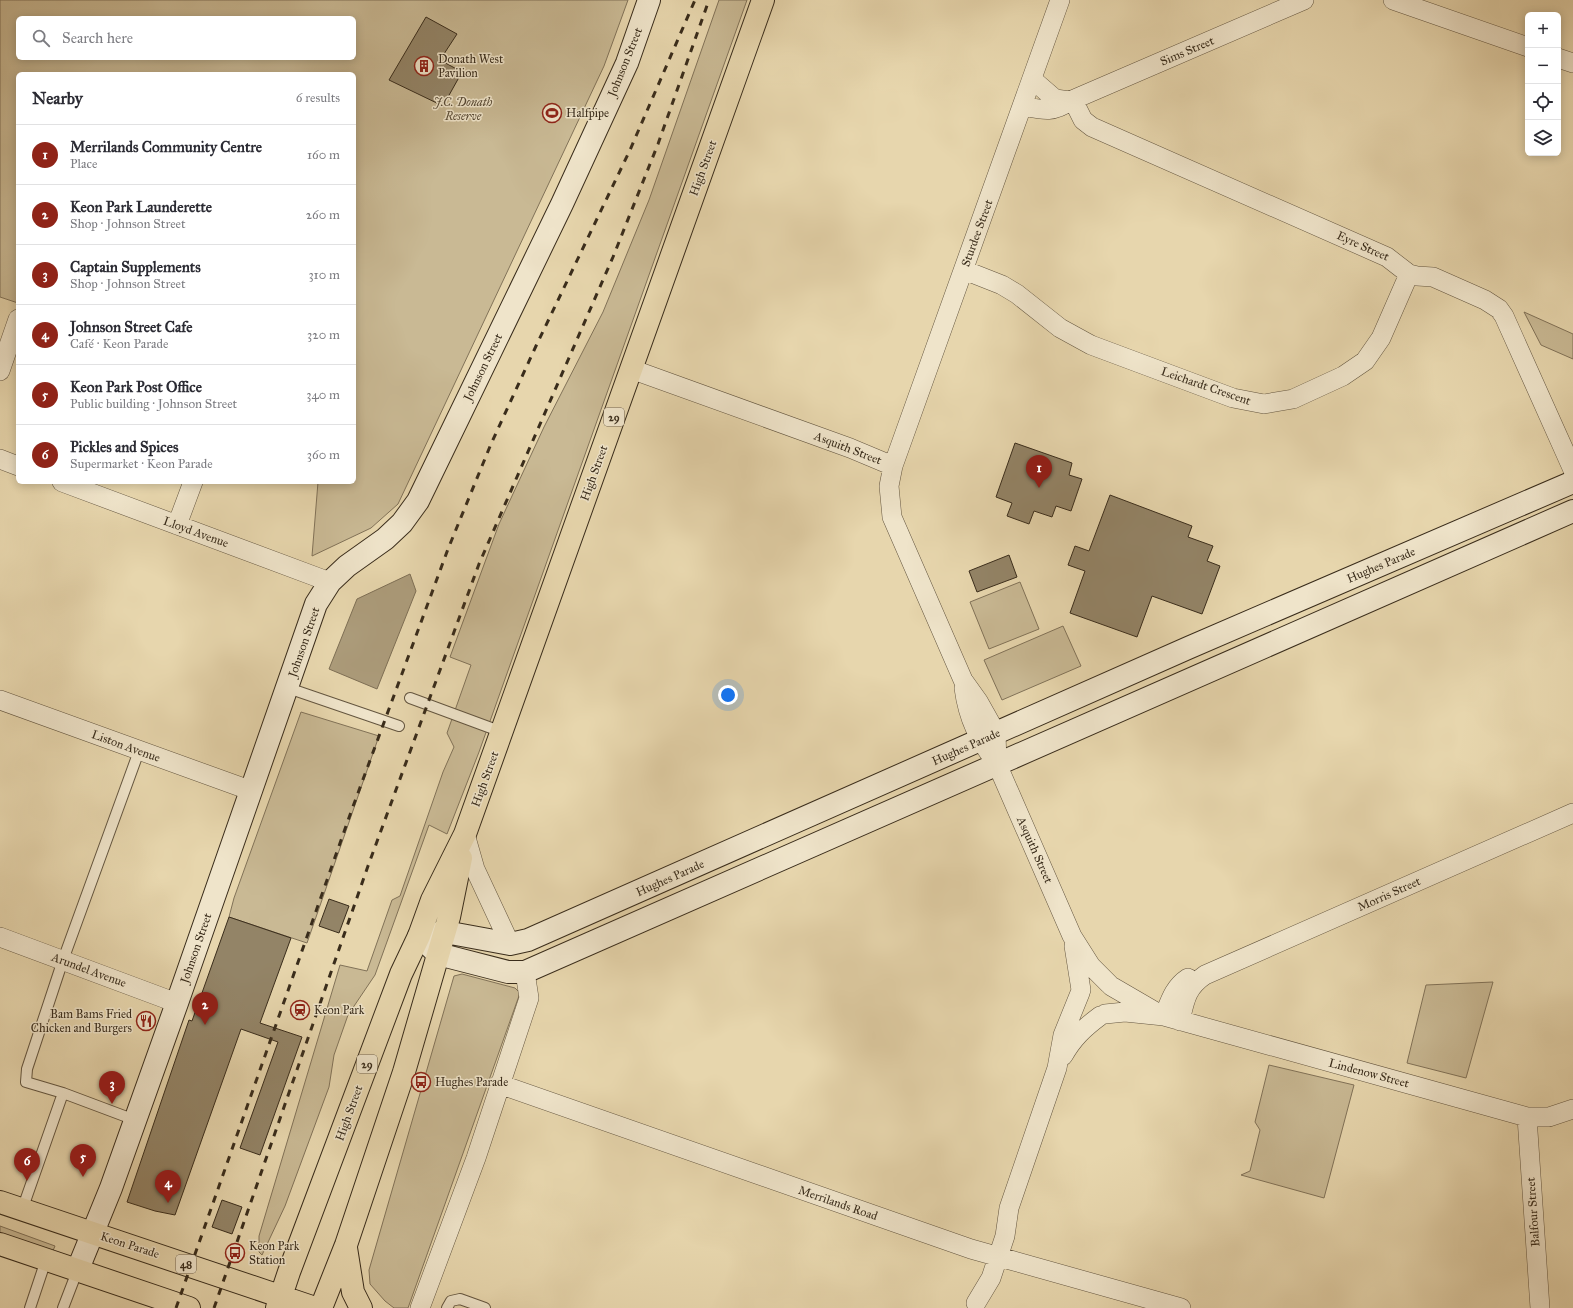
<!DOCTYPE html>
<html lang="en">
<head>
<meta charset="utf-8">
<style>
	body { margin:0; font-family:"IM FELL Great Primer",serif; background:#f7f7f7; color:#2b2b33 }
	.controls { position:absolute; right:12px; top:12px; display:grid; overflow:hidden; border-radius:6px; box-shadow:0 2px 10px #0003 }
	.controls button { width:36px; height:36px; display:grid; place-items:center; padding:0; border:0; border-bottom:1px solid #e1e1e2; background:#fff; color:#2b2b33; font:20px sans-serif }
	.you { position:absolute; left:728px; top:695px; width:14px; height:14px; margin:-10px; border:3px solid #fff; border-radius:50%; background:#1a73e8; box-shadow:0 0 0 6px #1a73e833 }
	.badge { display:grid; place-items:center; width:26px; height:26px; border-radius:50%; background:#8f2418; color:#fff; font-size:13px; font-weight:700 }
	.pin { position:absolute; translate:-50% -33px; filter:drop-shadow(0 1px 2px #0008) }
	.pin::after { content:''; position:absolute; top:21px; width:14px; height:12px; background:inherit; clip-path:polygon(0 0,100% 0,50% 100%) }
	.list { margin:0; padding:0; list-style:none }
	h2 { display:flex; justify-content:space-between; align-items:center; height:52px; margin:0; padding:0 16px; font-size:17px }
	h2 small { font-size:13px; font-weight:400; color:#7c7c81 }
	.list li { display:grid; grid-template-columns:26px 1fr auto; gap:12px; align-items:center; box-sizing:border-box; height:60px; padding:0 16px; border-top:1px solid #e1e1e2 }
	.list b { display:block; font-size:15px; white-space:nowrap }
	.list p { margin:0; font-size:13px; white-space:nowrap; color:#7c7c81 }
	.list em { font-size:13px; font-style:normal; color:#7c7c81 }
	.icon { flex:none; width:22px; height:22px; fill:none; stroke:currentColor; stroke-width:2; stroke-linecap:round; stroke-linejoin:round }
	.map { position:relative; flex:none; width:1573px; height:1308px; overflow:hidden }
	.search { position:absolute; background:#fff; box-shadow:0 2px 10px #0003; left:16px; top:16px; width:340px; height:44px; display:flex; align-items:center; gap:10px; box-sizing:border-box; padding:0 14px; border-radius:6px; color:#7c7c81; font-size:15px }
	.panel { position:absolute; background:#fff; box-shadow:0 2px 10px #0003; left:16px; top:72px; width:340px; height:412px; border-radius:6px }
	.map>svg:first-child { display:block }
	.green { fill:#c9b994; stroke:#817258; fill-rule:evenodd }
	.water { fill:#ac9c7b; stroke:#7e6f55 }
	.building { fill:#938467; stroke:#392c1b }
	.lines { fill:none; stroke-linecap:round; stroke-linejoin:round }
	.lane-casing { stroke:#645640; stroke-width:12 }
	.street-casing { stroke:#645640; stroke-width:20 }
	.secondary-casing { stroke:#392c1b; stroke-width:24 }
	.primary-casing { stroke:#392c1b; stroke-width:24 }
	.lane { stroke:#efe4ca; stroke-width:10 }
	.street { stroke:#efe4ca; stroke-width:19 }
	.secondary { stroke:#efe4ca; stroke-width:22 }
	.primary { stroke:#e7d6ad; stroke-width:22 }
	.rail { stroke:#392c1b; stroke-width:3; stroke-dasharray:7 7; stroke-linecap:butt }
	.labels { text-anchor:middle; stroke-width:3; stroke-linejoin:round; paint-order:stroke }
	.shield { fill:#efe4ca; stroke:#706350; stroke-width:1 }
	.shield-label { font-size:11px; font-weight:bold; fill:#392c1b }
	.street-label { font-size:12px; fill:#392c1b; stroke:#efe4ca }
	.poi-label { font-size:12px; fill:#392c1b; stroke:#efe4ca; text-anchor:start }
	.park-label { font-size:12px; font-style:italic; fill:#564833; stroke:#efe4ca }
</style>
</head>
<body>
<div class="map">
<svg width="1573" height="1308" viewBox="0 0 1573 1308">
	<rect width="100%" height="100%" fill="#e7d6ad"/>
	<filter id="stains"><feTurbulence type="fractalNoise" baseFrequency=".005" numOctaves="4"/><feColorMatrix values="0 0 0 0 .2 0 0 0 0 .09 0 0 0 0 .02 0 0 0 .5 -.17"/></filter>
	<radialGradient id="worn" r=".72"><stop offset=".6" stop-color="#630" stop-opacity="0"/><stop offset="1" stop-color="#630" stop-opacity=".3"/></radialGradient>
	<path class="green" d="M0,0H628L604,66L398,504L371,528L312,556L318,482H354V74H18V303L0,297ZM18,18H354V58H18Z
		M719,0H747L479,752L447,834L429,825L375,975L348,1015L334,1055L329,1087L285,1206L262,1255L259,1252V1236L340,965L367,971L392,900L400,896L443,772L454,747L447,733L471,665L450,657L499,524L544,427L603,312L649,200Z
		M1524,312L1573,334V359L1541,345Z
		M1020,582L1039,629L989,649L970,602Z
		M1063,626L1081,666L1002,700L984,660Z
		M301,712L379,736L307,943L229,917L234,898Z
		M462,974L515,988L520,993L408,1308H394L385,1301L370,1284L369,1270L454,976Z
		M1493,982L1466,1078L1407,1063L1426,985Z
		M1269,1065L1354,1085L1324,1198L1241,1175L1250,1171L1260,1130L1255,1122Z
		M0,1226L55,1246L52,1253L0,1234Z"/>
	<path class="water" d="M410,574L416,591L377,689L329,669L357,599Z"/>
	<path class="building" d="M426,17L457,34L440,60L462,72L443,106L389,80Z
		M1015,443L1072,463L1069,475L1082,479L1071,511L1056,506L1052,517L1034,511L1029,524L1007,516L1012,503L996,497Z
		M1110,495L1192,526L1188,537L1213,546L1207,561L1220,566L1202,614L1152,596L1137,637L1070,613L1085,571L1068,565L1075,546L1089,551Z
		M1009,555L1017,577L977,592L969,571Z
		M329,899L349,906L339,933L319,926Z
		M229,917L291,938L260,1023L302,1037L260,1155L240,1148L278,1042L241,1029L175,1215L155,1211L127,1202L189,1020L192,1021Z
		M222,1200L242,1207L232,1234L212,1227Z"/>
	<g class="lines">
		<g class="lane-casing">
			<path id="lane" d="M288,688L399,726
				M410,698L502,732
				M135,1120L63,1093L26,1082L27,1069L63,960L139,751
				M22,1210L63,1093
				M30,1308L46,1260
				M63,1308L78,1269
				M447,1308L451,1301L460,1299L485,1308"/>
		</g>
		<g class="street-casing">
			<path id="street" d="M1393,0L1528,47
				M1558,58L1573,63
				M1033,80L1055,99L1070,101
				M1073,100L1083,120L1092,127L1387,257L1409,274L1417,276L1433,277L1485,300L1499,309L1504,316L1573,470
				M1023,106C1043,110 1053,113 1070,101L1304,0
				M964,270L1002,285L1017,294L1060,328L1091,345L1233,398L1264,404L1293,399L1343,376L1365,361L1381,338L1409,274
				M631,369L850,448L893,466L889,486L892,517L963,680L978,701L996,733L997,764
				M0,371L18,319
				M0,459L18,466
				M893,466L1060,0
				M62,482L330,582
				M177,525L193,482
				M964,688C968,719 979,740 997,764L1072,936L1091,966L1109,984
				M0,700L252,791
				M465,834L475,869L510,944
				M0,937L177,1003
				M1074,946L1081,990
				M1111,986L1154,1011
				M1105,1014L1125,1012L1164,1016L1527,1117H1549L1573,1109
				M1164,1016C1170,1001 1174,987 1188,978
				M1180,1021C1185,1000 1186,988 1205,975L1573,813
				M1063,1056C1073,1038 1084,1028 1100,1016
				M499,1084L971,1249L1181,1308
				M1527,1117L1540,1308
				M976,1303L991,1278L1005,1236L1009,1208L1057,1068L1063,1035L1080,993
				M420,1308L476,1158L529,998L525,972"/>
		</g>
		<g class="secondary-casing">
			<path id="secondary" d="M426,935L445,932L510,944L528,940L1188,648L1573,482
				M419,936L438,954L508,972H525L1573,511
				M78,1269L111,1188L177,1003L316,604L330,582L347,566L385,539L402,523L418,501L562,204L627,63L649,0"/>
		</g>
		<g class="primary-casing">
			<path id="primary" d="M0,1202L315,1308
				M0,1244L189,1308
				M346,1248L353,1292L361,1308
				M277,1308L289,1272L401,974L419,936L432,900L465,834L763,0
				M321,1308L346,1245L404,1072L449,917L461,858"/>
		</g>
		<use href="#lane" class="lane"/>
		<use href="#street" class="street"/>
		<use href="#secondary" class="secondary"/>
		<use href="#primary" class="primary"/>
		<path class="rail" d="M176,1308L351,812L448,549L491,444L536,346L630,150L695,0
			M214,1308L368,866L479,564L613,257L658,144L709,0"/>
	</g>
	<defs>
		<g id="building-ring" transform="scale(1)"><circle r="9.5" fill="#efe4ca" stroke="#8f2418" stroke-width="1.5"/><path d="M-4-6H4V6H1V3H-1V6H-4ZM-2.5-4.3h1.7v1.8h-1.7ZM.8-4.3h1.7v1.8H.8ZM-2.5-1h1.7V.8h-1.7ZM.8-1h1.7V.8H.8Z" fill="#8f2418"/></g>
		<g id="stadium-ring" transform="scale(1)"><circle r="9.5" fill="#efe4ca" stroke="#8f2418" stroke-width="1.5"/><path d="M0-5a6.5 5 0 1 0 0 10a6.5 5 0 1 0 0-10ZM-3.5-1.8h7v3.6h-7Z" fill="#8f2418"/></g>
		<g id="station-ring" transform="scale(1)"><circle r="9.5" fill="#efe4ca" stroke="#8f2418" stroke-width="1.5"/><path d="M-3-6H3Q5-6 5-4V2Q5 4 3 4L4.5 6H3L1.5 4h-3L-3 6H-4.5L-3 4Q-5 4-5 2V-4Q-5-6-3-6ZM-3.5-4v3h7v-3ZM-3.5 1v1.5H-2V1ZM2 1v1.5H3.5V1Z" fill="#8f2418"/></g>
		<g id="restaurant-ring" transform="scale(1)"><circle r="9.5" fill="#efe4ca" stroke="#8f2418" stroke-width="1.5"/><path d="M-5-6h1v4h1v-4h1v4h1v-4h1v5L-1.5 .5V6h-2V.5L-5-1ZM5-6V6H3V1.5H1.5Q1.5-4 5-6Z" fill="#8f2418"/></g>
		<g id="bus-ring" transform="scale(1)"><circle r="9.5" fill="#efe4ca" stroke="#8f2418" stroke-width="1.5"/><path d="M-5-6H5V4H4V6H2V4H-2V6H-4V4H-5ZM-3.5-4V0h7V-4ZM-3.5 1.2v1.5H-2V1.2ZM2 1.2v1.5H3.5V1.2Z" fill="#8f2418"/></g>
	</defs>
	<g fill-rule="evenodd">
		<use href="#building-ring" x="424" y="66"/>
		<use href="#stadium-ring" x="552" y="113"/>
		<use href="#station-ring" x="300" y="1010"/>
		<use href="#restaurant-ring" x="146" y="1021"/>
		<use href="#bus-ring" x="421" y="1082"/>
		<use href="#bus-ring" x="235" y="1253"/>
	</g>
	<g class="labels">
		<g class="shield">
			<rect x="604" y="408" width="20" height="18" rx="3"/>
			<rect x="357" y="1055" width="20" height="18" rx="3"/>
			<rect x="176" y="1255" width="20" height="18" rx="3"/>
		</g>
		<g class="shield-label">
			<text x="614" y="421">29</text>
			<text x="367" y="1068">29</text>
			<text x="186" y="1268">48</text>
		</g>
		<g class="street-label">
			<text transform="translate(1187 51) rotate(-23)" y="4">Sims Street</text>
			<text transform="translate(625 62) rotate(-68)" y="4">Johnson Street</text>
			<text transform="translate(703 168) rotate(-70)" y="4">High Street</text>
			<text transform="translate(977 233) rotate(-70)" y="4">Sturdee Street</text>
			<text transform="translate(1363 246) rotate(24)" y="4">Eyre Street</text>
			<text transform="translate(483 367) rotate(-64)" y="4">Johnson Street</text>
			<text transform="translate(1206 386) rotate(19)" y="4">Leichardt Crescent</text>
			<text transform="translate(848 448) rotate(21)" y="4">Asquith Street</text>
			<text transform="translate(594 473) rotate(-70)" y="4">High Street</text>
			<text transform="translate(196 532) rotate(20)" y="4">Lloyd Avenue</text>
			<text transform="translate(1381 565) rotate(-23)" y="4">Hughes Parade</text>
			<text transform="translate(304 642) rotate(-71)" y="4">Johnson Street</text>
			<text transform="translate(126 746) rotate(20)" y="4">Liston Avenue</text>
			<text transform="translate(966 747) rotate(-24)" y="4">Hughes Parade</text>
			<text transform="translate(485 779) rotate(-70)" y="4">High Street</text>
			<text transform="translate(1035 850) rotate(66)" y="4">Asquith Street</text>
			<text transform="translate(670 878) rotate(-24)" y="4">Hughes Parade</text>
			<text transform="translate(1389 894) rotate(-24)" y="4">Morris Street</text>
			<text transform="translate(196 948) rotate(-71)" y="4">Johnson Street</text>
			<text transform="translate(89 970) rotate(20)" y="4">Arundel Avenue</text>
			<text transform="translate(1369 1073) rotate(15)" y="4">Lindenow Street</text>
			<text transform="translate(349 1113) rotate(-70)" y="4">High Street</text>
			<text transform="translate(838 1203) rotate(19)" y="4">Merrilands Road</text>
			<text transform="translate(1533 1212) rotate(-94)" y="4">Balfour Street</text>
			<text transform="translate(130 1245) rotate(18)" y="4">Keon Parade</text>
		</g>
		<g class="poi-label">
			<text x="438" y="63">Donath West<tspan x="438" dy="14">Pavilion</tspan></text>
			<text x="566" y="117">Halfpipe</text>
			<text x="314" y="1014">Keon Park</text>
			<text x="132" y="1018" text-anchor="end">Bam Bams Fried<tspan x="132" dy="14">Chicken and Burgers</tspan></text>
			<text x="435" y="1086">Hughes Parade</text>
			<text x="249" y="1250">Keon Park<tspan x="249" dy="14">Station</tspan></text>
		</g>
		<g class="park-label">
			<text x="463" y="106">J.C. Donath<tspan x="463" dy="14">Reserve</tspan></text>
		</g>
	</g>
	<rect width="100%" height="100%" filter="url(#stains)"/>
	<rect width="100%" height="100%" fill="url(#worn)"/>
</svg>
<div class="controls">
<button>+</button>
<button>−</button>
<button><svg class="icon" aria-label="locate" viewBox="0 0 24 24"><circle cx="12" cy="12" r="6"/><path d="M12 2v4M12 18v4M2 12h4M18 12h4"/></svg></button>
<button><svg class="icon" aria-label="layers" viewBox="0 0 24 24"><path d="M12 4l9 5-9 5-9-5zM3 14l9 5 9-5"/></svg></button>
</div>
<div class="you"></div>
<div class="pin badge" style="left:1039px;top:488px">1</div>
<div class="pin badge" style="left:205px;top:1025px">2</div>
<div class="pin badge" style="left:112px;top:1104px">3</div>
<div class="pin badge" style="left:168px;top:1203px">4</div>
<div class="pin badge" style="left:83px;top:1177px">5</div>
<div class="pin badge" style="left:27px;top:1181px">6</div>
<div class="search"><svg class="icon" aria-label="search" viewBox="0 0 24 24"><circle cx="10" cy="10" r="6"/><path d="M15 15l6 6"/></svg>Search here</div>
<section class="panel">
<h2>Nearby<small>6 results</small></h2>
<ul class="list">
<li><span class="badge">1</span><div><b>Merrilands Community Centre</b><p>Place</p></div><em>160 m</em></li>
<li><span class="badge">2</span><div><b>Keon Park Launderette</b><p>Shop · Johnson Street</p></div><em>260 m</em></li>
<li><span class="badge">3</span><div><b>Captain Supplements</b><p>Shop · Johnson Street</p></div><em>310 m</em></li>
<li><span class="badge">4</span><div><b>Johnson Street Cafe</b><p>Café · Keon Parade</p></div><em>320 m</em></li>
<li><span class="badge">5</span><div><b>Keon Park Post Office</b><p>Public building · Johnson Street</p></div><em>340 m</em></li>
<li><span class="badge">6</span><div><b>Pickles and Spices</b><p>Supermarket · Keon Parade</p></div><em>360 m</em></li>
</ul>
</section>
</div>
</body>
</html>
